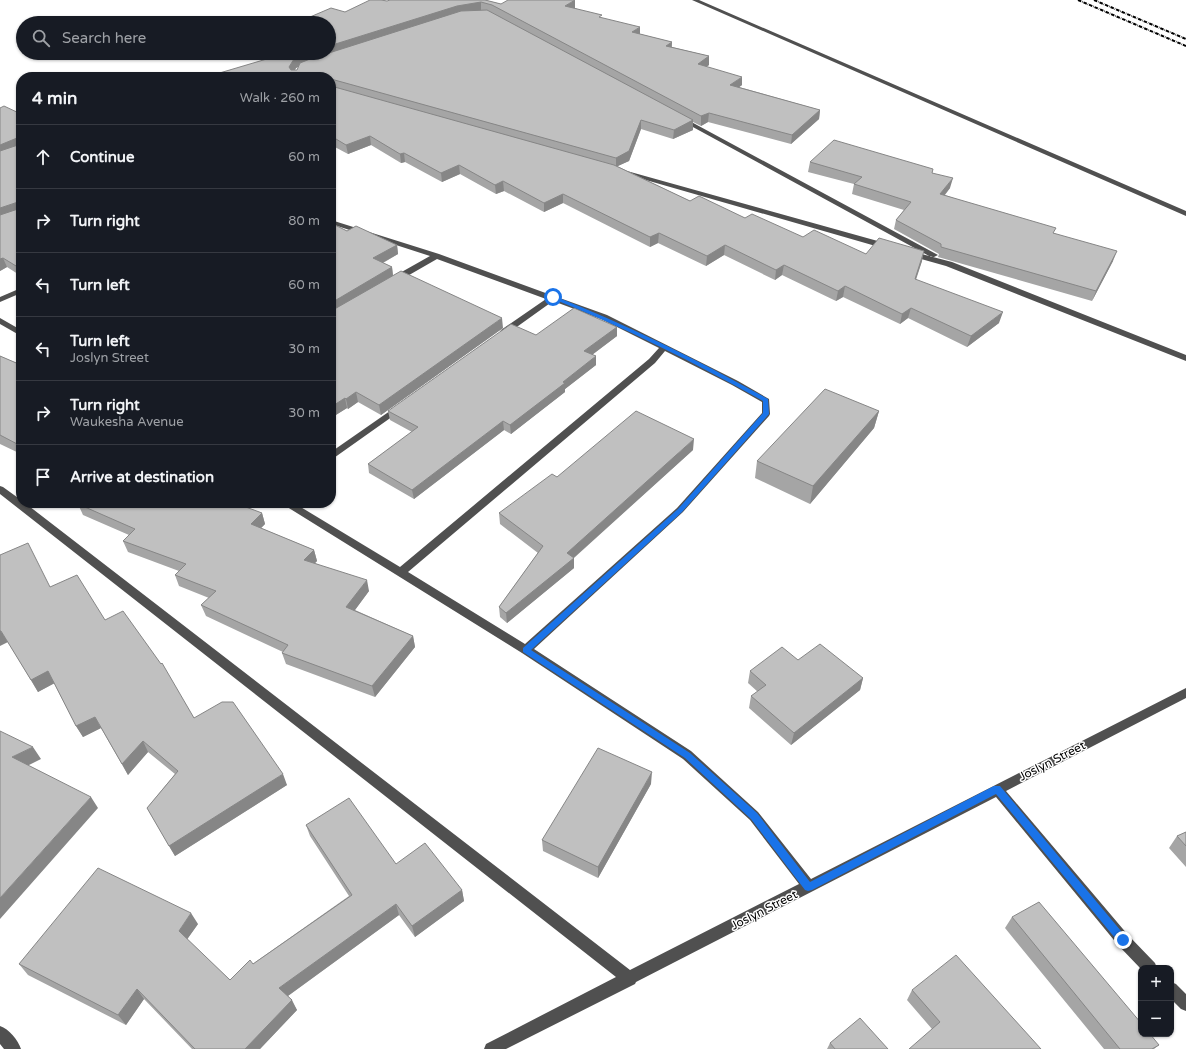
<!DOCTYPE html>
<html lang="en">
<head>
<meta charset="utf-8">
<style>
	body { margin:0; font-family:"Varela Round",sans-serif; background:#20242c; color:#f1f3f6 }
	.controls { position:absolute; right:12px; bottom:12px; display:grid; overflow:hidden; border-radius:8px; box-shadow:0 1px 3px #0004 }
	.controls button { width:36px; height:36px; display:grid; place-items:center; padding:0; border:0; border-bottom:1px solid #363941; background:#171b24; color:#f1f3f6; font:20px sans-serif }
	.stop { position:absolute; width:12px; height:12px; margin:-9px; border:3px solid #1a73e8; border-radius:50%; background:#fff }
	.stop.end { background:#1a73e8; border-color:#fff; box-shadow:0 1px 4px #0008 }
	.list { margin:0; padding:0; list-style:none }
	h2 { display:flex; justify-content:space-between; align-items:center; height:52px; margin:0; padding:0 16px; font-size:17px }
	h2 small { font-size:13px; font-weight:400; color:#9ea1a6 }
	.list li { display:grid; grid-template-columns:26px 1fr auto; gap:12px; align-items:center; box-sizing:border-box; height:64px; padding:0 16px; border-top:1px solid #363941 }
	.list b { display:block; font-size:15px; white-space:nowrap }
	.list p { margin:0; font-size:13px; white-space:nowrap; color:#9ea1a6 }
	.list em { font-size:13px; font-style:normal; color:#9ea1a6 }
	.icon { flex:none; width:22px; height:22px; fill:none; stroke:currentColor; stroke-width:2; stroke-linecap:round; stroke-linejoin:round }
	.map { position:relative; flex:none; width:1186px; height:1049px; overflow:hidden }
	.search { position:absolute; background:#171b24; box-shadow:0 1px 3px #0004; left:16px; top:16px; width:320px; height:44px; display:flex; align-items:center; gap:10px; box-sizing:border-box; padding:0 14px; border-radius:22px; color:#9ea1a6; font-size:15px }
	.panel { position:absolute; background:#171b24; box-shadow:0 1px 3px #0004; left:16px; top:72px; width:320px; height:436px; border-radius:16px }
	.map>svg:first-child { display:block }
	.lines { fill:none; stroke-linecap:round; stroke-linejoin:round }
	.minor { fill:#505050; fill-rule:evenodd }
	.rail { stroke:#000; stroke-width:2; stroke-dasharray:3.5 1 0.5 1; stroke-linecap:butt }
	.wall { fill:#a5a5a5; fill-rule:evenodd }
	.shaded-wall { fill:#868686 }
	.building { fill:#c0c0c0; stroke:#868686 }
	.route { fill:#1a73e8 }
	.labels { text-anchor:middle; stroke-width:3; stroke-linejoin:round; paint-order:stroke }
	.near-street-label { font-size:12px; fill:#000; stroke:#fff }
</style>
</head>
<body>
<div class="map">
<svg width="1186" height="1049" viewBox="0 0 1186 1049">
	<rect width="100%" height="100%" fill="#fff"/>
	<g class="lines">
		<path class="minor" d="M692,0H699L1186,211V216Z
			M680,118H684L938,255L934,257H931L680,120Z
			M627,171L892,245L893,247L889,249H886L625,174L624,173Z
			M331,220L439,254L551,295H556L557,297L607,315L738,381L769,399L770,414L769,416L683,512L534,649L691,751L758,812L811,879L1186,688V698L1006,791L1128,935L1155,963L1157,968L1141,969L1118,945L996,797L636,982L635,984L506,1049H484L486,1044L616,977L0,494V486L3,487L21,500V503H25L630,970L799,884L750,820L683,759L522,653L284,505L282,503H294L400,567L649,359L659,348L601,319L553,301L507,334H501L500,332L501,330L546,299L437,259L397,282H391V278L430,256L331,224ZM665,351L732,385L762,402V413L677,508L525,644L408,572L655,363Z
			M907,251H910L952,262L1186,355V361L946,266L907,255Z
			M21,288V293L0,302V297Z
			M0,318L21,330V336L0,324Z
			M400,404L403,405L404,407L403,409L331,460V452Z
			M1171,982L1176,984L1186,994V1011L1181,1009L1171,999Z
			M0,1026C9,1029 18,1040 21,1049H4L0,1044Z"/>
		<path class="rail" d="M1078,0L1186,46
			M1094,0L1186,39"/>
	</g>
	<path class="wall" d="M485,0L501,4L575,8L602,18L640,34L672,42V47L709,56V65L706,67L742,85L739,87L820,110L819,119L791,144L708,122L701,126L693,122V130L673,139L641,129L629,161L617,166L690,201L745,218L803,237L866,254L922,261L916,280L999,323L967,347L908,318L900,324L843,297L836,301L782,275L775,280L724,255L706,266L658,243L650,247L563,203L544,212L504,191L496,194L460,174L442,182L405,162L401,163L371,145L348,154L331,145V77H206L278,56L268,53H329L345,12L387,1ZM299,66L297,70H295L296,68Z
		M0,108L21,114V276L7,267L0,271Z
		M810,162L932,173L950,188L945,195L1054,233L1113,261L1092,301L938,257L939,254L894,229L896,220L904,210L852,194L854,184L808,172Z
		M331,223L347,231L397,245L398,254L383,263L392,267L393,276L503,328L381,415L358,402L348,409L347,408L331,418Z
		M617,327V336L592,355L596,365L565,389V392L511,434L504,430L414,499L369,473L368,464L412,432L390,420L388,411L536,335Z
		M0,356L21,365V454L0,444Z
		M879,411L874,428L810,504L755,478L757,461Z
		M693,450L574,558V568L507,623L500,617L499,607L538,553L500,524L499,513L557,477Z
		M78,504L262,513L265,524L261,528L314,550L317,561L315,563L369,591L355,610L413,636L415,647L375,697L286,664L282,653L283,652L206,616L201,605L209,598L179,586L175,575L179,571L128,552L123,541L129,535L83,515Z
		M50,587L105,620L194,718L287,785L175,856L147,808L175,774L148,752L128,775L101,728L83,737L76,726L54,683L38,692L8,642Z
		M798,660L863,678L860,690L791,745L749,708L751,696L758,692L748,683L750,671Z
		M651,784L598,878L543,851L542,840Z
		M306,825L396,864L462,890L464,901L415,937L399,915L288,996L297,1010L260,1049H192L144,999L126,1025L28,975L19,964L198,924L187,939L230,980L349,896L310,836Z
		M1186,832V867L1169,848L1177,836Z
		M1012,917L1159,1045L1154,1049H1104L1005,928Z
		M912,990L1041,1049L932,1029L907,1000Z
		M830,1043L888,1049H827Z"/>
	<path class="shaded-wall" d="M575,0V8L565,15V6Z
		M481,2V11L307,63L296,68L291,76L289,67L294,59L305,54L308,53H329V46L457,6Z
		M640,27V36L632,32Z
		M672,42L671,50L666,46Z
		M709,56V65L697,73L698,64Z
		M742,77V85L730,94V85Z
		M820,110L819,119L791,144L792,135Z
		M709,113L708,122L701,126V116Z
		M641,120V129L629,161L616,167V158Z
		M693,120V130L673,139L674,130Z
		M370,136L371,145L348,154L346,145Z
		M17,138L20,147L0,155V145Z
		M404,153L405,162L401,163L400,154Z
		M459,165L460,174L442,182L441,173Z
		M953,178L950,188L938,203L940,194Z
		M503,181L504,191L496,194L495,185Z
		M563,194V203L544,212V203Z
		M18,202L21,209L0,218V208Z
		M659,233L658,243L650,247V237Z
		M397,245L398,254L375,267L373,258Z
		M725,245L724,255L706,266L707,256Z
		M924,251L922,261L912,290L915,279Z
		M1117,251L1113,261L1092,301L1096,291Z
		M3,258L7,267L0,271V259Z
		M784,265L782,275L775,280L776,270Z
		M392,267L393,276L331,313V303Z
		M845,286L843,297L836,301L838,291Z
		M911,308L908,318L900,324L902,314Z
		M1003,312L999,323L967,347L971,336Z
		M502,318L503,328L381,415L379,405Z
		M617,327V336L585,360L584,351Z
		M596,356V365L565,389V392L511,434L510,425L563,382Z
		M356,392L358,402L348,409L346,399Z
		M345,398L347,408L331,418V407Z
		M879,411L874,428L810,504L813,486Z
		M503,421L504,430L414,499L412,490Z
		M694,439L693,450L569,562L574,558V568L507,623L506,613L567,553Z
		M262,513L265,524L254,535L251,524Z
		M314,550L317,561L307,571L304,560Z
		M367,580L369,591L349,618L346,607Z
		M0,631H1L8,642L0,646Z
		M413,636L415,647L375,697L372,686Z
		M48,671L55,683L38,692L31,680Z
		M863,678L860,690L791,745L794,733Z
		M95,717L101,728L83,737L76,726Z
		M143,741L148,752L128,775L122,764Z
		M33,747L41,759L21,769L12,757Z
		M652,772L651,784L598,878V867Z
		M283,774L287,785L175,856L169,846Z
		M91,797L98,808L0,919V898Z
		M462,890L464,901L415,937L412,926Z
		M396,904L399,915L285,998L279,988Z
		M191,913L198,924L186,941L179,931Z
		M137,989L144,999L126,1025L118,1015Z
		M292,1000L297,1010L260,1049H245Z"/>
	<path class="building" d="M370,0H381L387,1L390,0H485L501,4L508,0H575L565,6L602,15L599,17L640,27L632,32L672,42L666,46L709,56L698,64L742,77L730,85L820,110L792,135L709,113L701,116L492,5L481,2L457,6L329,46V23H296L331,8L345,12Z
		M487,10L693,120L674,130L641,120L629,151L616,158L331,79V77H206L287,53H308L294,59L289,67L291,70H297L300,63L310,59L461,11Z
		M331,86L614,165L690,201L699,196L745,218L752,214L803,237L814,230L866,254L879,238L924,251L915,279L1003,312L971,336L911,308L902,314L845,286L838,291L784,265L776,270L725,245L707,256L659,233L650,237L563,194L544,203L503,181L495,185L459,165L441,173L404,153L400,154L370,136L346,145L331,136Z
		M4,106L21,114V269L3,258L0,259V215L18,209V202L0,208V151L18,145L19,139L17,138L0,145V108Z
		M834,140L933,169L932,173L953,178L940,194L1056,228L1053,233L1117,251L1096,291L941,247V244L896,220L911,202L854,184L862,177L810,162Z
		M331,223L347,231L356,226L397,245L373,258L392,267L331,303Z
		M401,271L502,318L379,405L356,392L346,399L345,398L331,407V311Z
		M574,308L617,327L584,351L596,356L563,382L565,383L510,425L503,421L412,490L368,464L418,427L388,411L511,324L536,335Z
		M0,356L21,365V446L0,435Z
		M825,389L879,411L813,486L757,461Z
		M636,411L694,439L567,553L574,558L506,613L499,607L543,546L499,513L552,474L557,477Z
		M79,503H235L262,513L251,524L314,550L304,560L367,580L346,607L413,636L372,686L282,653L288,645L201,605L216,591L175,575L186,564L123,541L135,529L78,504Z
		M28,543L50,587L77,575L105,620L123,611L161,664L162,663L194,718L222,702H233L283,774L169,846L147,808L178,771L143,741L122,764L95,717L76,726L48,671L31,680L1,631H0V555Z
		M820,644L863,678L794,733L751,696L766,685L750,671L782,647L798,660Z
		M0,731L33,747L12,757L91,797L0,898Z
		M598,748L652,772L598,867L542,840Z
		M349,798L396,864L425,843L462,890L412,926L396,904L279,988L292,1000L245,1049H195L137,989L118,1015L19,964L98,868L191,913L179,931L230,980L250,960L253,964L352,895L306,825Z
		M1186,832V846L1177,836Z
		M1039,902L1141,1023V1034H1150L1159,1045L1152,1049H1120L1012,917Z
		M956,955L1041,1049H909L940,1022L912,990Z
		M860,1018L888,1049H835L830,1043Z"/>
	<path class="route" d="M551,296H554C628,325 699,361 768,399L769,414L682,512L531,650L690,753L757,813L810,882L994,786H1000L1126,937L1128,940L1126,944L1123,945L1120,944L996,794L812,890L808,891L805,890L751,819L685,758L523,652V648L678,509L763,413V401C695,363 624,327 551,298Z"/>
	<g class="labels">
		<g class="near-street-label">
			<text transform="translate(1052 761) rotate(-27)" y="4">Joslyn Street</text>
			<text transform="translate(764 910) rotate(-27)" y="4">Joslyn Street</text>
		</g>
	</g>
</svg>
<div class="controls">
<button>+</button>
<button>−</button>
</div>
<div class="stop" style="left:553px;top:297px"></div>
<div class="stop end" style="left:1123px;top:940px"></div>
<div class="search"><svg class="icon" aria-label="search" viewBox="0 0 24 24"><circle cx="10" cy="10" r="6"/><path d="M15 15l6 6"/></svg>Search here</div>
<section class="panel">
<h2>4 min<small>Walk · 260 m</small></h2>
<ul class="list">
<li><svg class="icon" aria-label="ahead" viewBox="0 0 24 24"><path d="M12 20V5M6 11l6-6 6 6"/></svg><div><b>Continue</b></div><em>60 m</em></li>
<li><svg class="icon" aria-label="right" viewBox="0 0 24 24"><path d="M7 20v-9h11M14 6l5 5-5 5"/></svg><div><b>Turn right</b></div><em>80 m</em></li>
<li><svg class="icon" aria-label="left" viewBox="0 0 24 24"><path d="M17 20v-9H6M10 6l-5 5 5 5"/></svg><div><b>Turn left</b></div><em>60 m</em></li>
<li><svg class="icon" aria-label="left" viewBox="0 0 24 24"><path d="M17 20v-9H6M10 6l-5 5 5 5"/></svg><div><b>Turn left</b><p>Joslyn Street</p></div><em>30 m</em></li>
<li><svg class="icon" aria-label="right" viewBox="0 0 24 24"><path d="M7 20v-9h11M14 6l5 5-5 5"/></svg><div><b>Turn right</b><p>Waukesha Avenue</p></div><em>30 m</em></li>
<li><svg class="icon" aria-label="arrive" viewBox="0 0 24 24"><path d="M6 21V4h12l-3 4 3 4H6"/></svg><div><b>Arrive at destination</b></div></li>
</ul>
</section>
</div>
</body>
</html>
